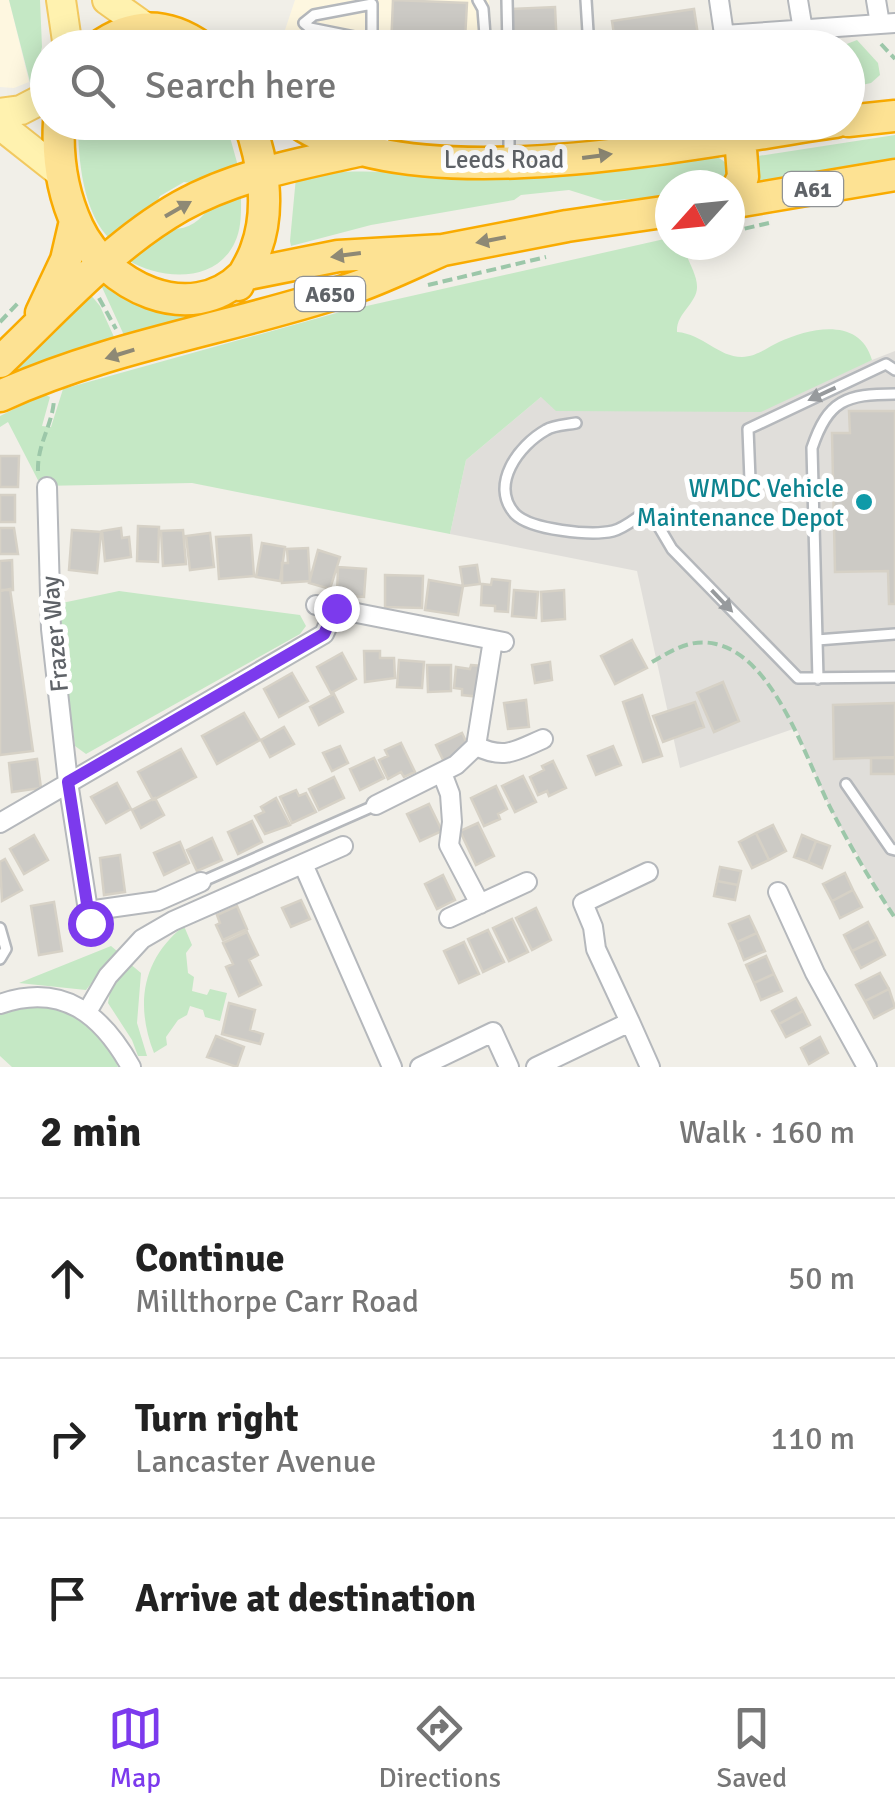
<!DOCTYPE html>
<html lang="en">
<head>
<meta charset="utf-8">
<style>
	body { margin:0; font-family:Signika,sans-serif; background:#f2f2f2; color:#222 }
	.compass { position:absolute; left:655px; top:170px; width:90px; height:90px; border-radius:50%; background:#fff; box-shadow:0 5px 25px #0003; rotate:243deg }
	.stop { position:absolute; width:30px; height:30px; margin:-22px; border:8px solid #7c3aed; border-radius:50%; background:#fff }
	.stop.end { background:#7c3aed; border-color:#fff; box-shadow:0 2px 10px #0008 }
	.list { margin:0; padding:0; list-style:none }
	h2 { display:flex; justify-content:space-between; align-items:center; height:130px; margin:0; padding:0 40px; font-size:42px }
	h2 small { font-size:32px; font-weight:400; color:#767676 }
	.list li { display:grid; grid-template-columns:65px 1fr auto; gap:30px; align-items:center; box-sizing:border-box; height:160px; padding:0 40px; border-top:2px solid #e0e0e0 }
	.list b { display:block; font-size:38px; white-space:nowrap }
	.list p { margin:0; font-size:32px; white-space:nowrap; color:#767676 }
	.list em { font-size:32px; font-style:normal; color:#767676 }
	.icon { flex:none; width:55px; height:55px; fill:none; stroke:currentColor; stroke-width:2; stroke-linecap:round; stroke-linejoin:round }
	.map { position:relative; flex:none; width:895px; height:1067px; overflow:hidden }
	.search { position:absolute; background:#fff; box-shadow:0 5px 25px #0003; left:30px; right:30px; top:30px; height:110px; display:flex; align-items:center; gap:25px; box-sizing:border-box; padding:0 35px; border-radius:55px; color:#767676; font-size:38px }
	.sheet { height:610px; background:#fff }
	nav { display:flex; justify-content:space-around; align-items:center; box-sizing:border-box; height:140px; border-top:2px solid #e0e0e0; background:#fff; font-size:28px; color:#767676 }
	nav a { display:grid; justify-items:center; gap:5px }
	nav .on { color:#7c3aed }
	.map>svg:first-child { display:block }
	.commercial { fill:#fef7e0 }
	.industrial { fill:#e0deda }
	.green { fill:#c5e8c5 }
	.building { fill:#cccac5; stroke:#d6d1c6; stroke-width:2.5 }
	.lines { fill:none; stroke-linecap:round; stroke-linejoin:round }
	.lane-casing { stroke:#b5b8bc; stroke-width:14 }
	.street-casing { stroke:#b5b8bc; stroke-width:22 }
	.primary-casing { stroke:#f2c960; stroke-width:32 }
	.highway-casing { stroke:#f9ab00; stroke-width:35 }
	.path { stroke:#9cc7a9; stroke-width:4; stroke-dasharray:10 5; stroke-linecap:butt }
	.lane { stroke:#fff; stroke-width:9 }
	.street { stroke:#fff; stroke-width:18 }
	.primary { stroke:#fff2af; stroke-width:28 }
	.highway { stroke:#fde293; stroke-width:30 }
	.oneway { fill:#8e8975 }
	.oneway2 { fill:#979a9d }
	.route { stroke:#7c3aed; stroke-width:12 }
	.culture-dot { fill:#0f9aa8; stroke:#fff; stroke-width:4 }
	.labels { text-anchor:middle; stroke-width:10; stroke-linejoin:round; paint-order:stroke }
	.shield { fill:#fff; stroke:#8f9295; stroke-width:2.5 }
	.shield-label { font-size:22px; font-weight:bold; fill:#5f6368 }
	.street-label { font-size:25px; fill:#5f6368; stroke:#fff }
	.culture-label { font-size:25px; fill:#0d838f; stroke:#fff; text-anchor:end }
</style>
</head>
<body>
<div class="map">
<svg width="895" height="1067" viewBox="0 0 895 1067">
	<rect width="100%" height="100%" fill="#f1efe8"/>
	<path class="commercial" d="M0,0H9L29,82L14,88L0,87Z
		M295,0H489L493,47L279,48Z"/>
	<path class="industrial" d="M895,351V918L831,810L796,728L680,768L637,571L450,534L466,460L541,397L854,367Z"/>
	<path class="green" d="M9,0H40L42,47L32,90Z
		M857,40L878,63L880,75L871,83L848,88V48L839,47Z
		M78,123H226L238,166L197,184L184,182L160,196L152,210L111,240C83,214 78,159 78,123Z
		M895,135V165L752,189L754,159L758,156Z
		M699,155C712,155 721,156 729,167L726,185H670V196L604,201L569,190L521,195L514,200L371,225L291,246L290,241L296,177C359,165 427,176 490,177C561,177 630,168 699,155Z
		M241,194C241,211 242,227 235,242C216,284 160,280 128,260L166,229C186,231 201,222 210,205Z
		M669,238L670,245H683C686,258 697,274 697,286C698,303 676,313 677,332C703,334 718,357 742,357C756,357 766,348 779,342C811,327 860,317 872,360L761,412L556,411L541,397L466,460L450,534L192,483L41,486L8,422L0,427V416L44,394L50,397L42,426L51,427L63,389L340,312Z
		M106,282C135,301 156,316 191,315L184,326L128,344L101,285Z
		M90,294L100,306L119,348L0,392V375Z
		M119,591L300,615L306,626L300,634L86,754L75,746L57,613L62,603Z
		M184,926L192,945L186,953L188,973L194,977L192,991L207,995L210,989L227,993L220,1021L205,1017L203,1010L190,1006L187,1015L178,1020L166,1037L167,1045L154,1053C135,1005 142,959 184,926Z
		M111,946L117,951L86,990L19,983Z
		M129,963L141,973L137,1023L147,1056H138L132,1040L108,1003L111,987Z
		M44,1006C85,1015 101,1028 118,1067H12L0,1056V1015L15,1010Z"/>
	<path class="building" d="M393,0L467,3L465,39L431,38V48H391Z
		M555,7L557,48H514L512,9Z
		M694,9L700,48H616L612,21Z
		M849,411H895V604H889L888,571L835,572L832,433H850Z
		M0,456H19L18,487H0Z
		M0,495H15V522H0Z
		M138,526L159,527L158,562L137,561Z
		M0,528H14L18,554H0Z
		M121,528L122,538L129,537L131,557L105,561L102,531Z
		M72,530L101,532L97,573L69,570Z
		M183,530L186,564L163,566L161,531Z
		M210,533L214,567L190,570L186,536Z
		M251,535L254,576L219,579L216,537Z
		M262,543L285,547L280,581L256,577Z
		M308,548L310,581L282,583V563H288L287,549Z
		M318,550L340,557L330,589L309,583Z
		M12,560L13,590H0V561Z
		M477,565L480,584L463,586L460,567Z
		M338,567L366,569L364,597L337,595Z
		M385,575L423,576L422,608L385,607Z
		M492,579L510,581L508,612L495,611V606L481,605L482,584L491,585Z
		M429,580L463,586L458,615L425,610Z
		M10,589L33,751L0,755V591Z
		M514,590L538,592L536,618L512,616Z
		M564,590L565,619L542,621L541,592Z
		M632,640L647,668L615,684L601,656Z
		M364,651H380V658H394L395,678L365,682Z
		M342,653L356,679L331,693L317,667Z
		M399,660L424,662L422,688L397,687Z
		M550,662L552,680L535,683L532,665Z
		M427,665H451V691L428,692Z
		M471,665L483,666L481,697L462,695V689L454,688L456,667L470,669Z
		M292,673L308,701L279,717L264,689Z
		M723,682L739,721L714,732L697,693Z
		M334,694L343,712L319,725L310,707Z
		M642,695L662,756L643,762L623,702Z
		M526,700L529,727L508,729L504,703Z
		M695,702L704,727L663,742L653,716Z
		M895,703V757L834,759L833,705Z
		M244,713L260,740L217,764L202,736Z
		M284,727L294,744L270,757L261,740Z
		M462,733L471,752L445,764L436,745Z
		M401,743L415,772L404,777L401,772L388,779L379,760L388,756L385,750Z
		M340,746L348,763L332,771L323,753Z
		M613,746L621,765L596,775L588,756Z
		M181,749L196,777L153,800L138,772Z
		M374,758L384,778L360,790L350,769Z
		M871,758H895V774H871Z
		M37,759L41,788L12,792L9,763Z
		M553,761L566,788L549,796L547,791L538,795L530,777L544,770L542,766Z
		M523,776L536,802L515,812L502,786Z
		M334,777L344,798L319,810L309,789Z
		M117,783L131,809L106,823L91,797Z
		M496,786L507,809L498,814L500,819L484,826L471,798Z
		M296,790L299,796L306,793L316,812L292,823L280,797Z
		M155,798L164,815L141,828L132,810Z
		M276,798L290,825L265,834L255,816L264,812L261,807Z
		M429,804L442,831L420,841L407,814Z
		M252,821L262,842L238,854L228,832Z
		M478,823L494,856L476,865L460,831Z
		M773,825L786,851L769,860L756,833Z
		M756,833L769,860L752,868L739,842Z
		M34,835L48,860L24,874L10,849Z
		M802,835L816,841L808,862L794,857Z
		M212,838L222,860L197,871L187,850Z
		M816,841L830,846L822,868L808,862Z
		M180,842L189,863L164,875L154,853Z
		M120,855L125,892L104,895L100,858Z
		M5,859L22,890L2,901L0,862Z
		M720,867L741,871L738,885L717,881Z
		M845,873L853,890L832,901L823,884Z
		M443,875L455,900L437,909L425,884Z
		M717,881L738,885L735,900L714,896Z
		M853,890L862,907L840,918L832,901Z
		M301,900L310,919L291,927L282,908Z
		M54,902L62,951L39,955L31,906Z
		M237,906L247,929L223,940L216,925L220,923L217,915Z
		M536,908L551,940L532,950L516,918Z
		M749,916L757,933L737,942L729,924Z
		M512,919L528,952L509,961L493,928Z
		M868,922L877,939L852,951L844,935Z
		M488,930L504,962L483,972L468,939Z
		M247,932L258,955L249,960L261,985L239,996L226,967L233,964L223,943Z
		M757,933L765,951L744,960L737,942Z
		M877,939L885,955L861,968L852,951Z
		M464,942L479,974L459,983L444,951Z
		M766,956L774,974L754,983L746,965Z
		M880,973L889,989L865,1001L856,985Z
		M774,974L782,991L761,1000L754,983Z
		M889,989L895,1007L874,1018L865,1001Z
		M796,998L803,1011L779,1024L772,1011Z
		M229,1003L255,1010L250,1030L263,1034L260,1044L222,1034Z
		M803,1011L810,1025L786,1037L779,1024Z
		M216,1036L244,1047L237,1067L207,1057Z
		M820,1037L828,1053L809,1064L801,1048Z"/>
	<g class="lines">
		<g class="lane-casing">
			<path id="lane" d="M478,0L483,9L486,48
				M507,0L508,48
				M586,0L589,48
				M370,40L310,28L304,23L314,15L372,4V48
				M509,122V155
				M383,150L385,122
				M576,423C566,425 554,425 546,430C519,445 489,485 515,514C531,530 591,536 613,531C625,528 637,517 647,511
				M750,480L748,429L886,364L895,370
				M659,527L672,549L798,678L895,677
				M817,640L895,634
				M818,679L812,448C828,400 846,394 895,394
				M846,784L891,849L895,850
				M201,882L376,805
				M0,928L6,949L0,959"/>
		</g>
		<g class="street-casing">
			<path id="street" d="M719,0L726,48
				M798,0L803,30
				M876,0L880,24
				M724,35L895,23
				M47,487L51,629L68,782L90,923
				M316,605L504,642
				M476,746C505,760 515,751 543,739
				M442,773L450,794L452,822L449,845L480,904
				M376,805L456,765L476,746L493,640
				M0,823L324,634L336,608
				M303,864L392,1067
				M778,892L815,973L867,1067
				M88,911L158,901L201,882
				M449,918L527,882
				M0,1004C63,982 102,1015 131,1067
				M87,1012L108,976L142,939L173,921L343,846
				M630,1022L650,1067
				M420,1067L493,1032L509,1067
				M536,1067L630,1022L596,949L593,927L583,903L648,872"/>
		</g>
		<g class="primary-casing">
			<path id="primary" d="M61,0L68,48
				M107,0L145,27
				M0,113L21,110L48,96
				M0,125L62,174"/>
		</g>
		<g class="highway-casing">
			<path id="highway" d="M97,48C132,22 167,22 203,48
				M848,121L895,116
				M59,122C57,158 63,195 78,227C106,286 190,328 243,275
				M297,122C416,204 698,141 836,122
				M730,203L895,175
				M730,203L743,177L740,136
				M243,275L338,256L443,250L567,226L670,211
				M238,285C244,272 252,262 256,249C271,209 263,161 249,122
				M41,313L66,260L75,221
				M0,362C57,308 112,245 181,206C235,176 298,164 358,151
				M0,396C114,344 240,327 359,286C387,276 415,262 443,250"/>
		</g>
		<path class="path" d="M881,44L895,59
			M730,232L769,223
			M428,285L546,257
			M99,298L116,329
			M0,322L19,302
			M38,471C37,444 53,424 54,399
			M652,662C673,650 691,638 716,644C776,658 807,763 832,811C851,848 872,883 895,918"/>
		<use href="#lane" class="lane"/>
		<use href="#street" class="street"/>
		<use href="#primary" class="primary"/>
		<use href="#highway" class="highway"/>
	</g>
	<defs><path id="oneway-solid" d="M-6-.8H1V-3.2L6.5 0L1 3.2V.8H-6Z" transform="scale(2.5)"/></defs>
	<g class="oneway">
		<use href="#oneway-solid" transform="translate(597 156) rotate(-8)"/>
		<use href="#oneway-solid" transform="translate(178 209) rotate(-30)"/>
		<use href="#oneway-solid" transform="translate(491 240) rotate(169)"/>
		<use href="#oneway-solid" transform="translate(346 255) rotate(172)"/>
		<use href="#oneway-solid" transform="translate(120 354) rotate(163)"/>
	</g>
	<g class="oneway2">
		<use href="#oneway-solid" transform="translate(822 394) rotate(155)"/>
		<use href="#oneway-solid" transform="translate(722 601) rotate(46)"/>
	</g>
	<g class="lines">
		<path class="route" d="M90,923L68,782L324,634L336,608"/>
	</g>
	<circle class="culture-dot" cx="864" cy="502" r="10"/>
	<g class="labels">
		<g class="shield">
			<rect x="783" y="172" width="60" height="34" rx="8"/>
			<rect x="295" y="277" width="70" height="34" rx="8"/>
		</g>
		<g class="shield-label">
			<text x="813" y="197">A61</text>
			<text x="330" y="302">A650</text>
		</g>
		<g class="street-label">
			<text x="504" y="168">Leeds Road</text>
			<text transform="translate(54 634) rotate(-95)" y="9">Frazer Way</text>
		</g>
		<g class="culture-label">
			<text x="844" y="497">WMDC Vehicle<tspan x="844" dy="29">Maintenance Depot</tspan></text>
		</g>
	</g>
</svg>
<svg class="compass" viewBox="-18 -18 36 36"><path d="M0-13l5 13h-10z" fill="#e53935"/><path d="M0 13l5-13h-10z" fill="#767676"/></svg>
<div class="stop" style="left:90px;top:923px"></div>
<div class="stop end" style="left:336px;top:608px"></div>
<div class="search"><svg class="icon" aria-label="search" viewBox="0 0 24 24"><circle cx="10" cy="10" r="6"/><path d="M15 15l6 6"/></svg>Search here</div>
</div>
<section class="sheet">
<h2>2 min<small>Walk · 160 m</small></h2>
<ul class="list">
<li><svg class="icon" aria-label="ahead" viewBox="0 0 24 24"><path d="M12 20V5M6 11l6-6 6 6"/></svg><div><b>Continue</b><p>Millthorpe Carr Road</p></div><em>50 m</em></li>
<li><svg class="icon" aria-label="right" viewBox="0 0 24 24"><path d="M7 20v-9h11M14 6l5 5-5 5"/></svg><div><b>Turn right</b><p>Lancaster Avenue</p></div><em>110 m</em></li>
<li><svg class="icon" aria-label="arrive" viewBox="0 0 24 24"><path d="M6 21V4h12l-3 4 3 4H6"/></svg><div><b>Arrive at destination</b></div></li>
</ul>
</section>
<nav>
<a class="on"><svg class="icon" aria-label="map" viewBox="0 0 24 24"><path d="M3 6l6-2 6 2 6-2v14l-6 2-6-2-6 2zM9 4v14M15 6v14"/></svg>Map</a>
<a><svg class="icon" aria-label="directions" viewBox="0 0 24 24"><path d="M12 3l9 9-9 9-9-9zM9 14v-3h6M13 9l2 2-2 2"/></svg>Directions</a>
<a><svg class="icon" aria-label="saved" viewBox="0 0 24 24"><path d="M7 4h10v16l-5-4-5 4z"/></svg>Saved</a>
</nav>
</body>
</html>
